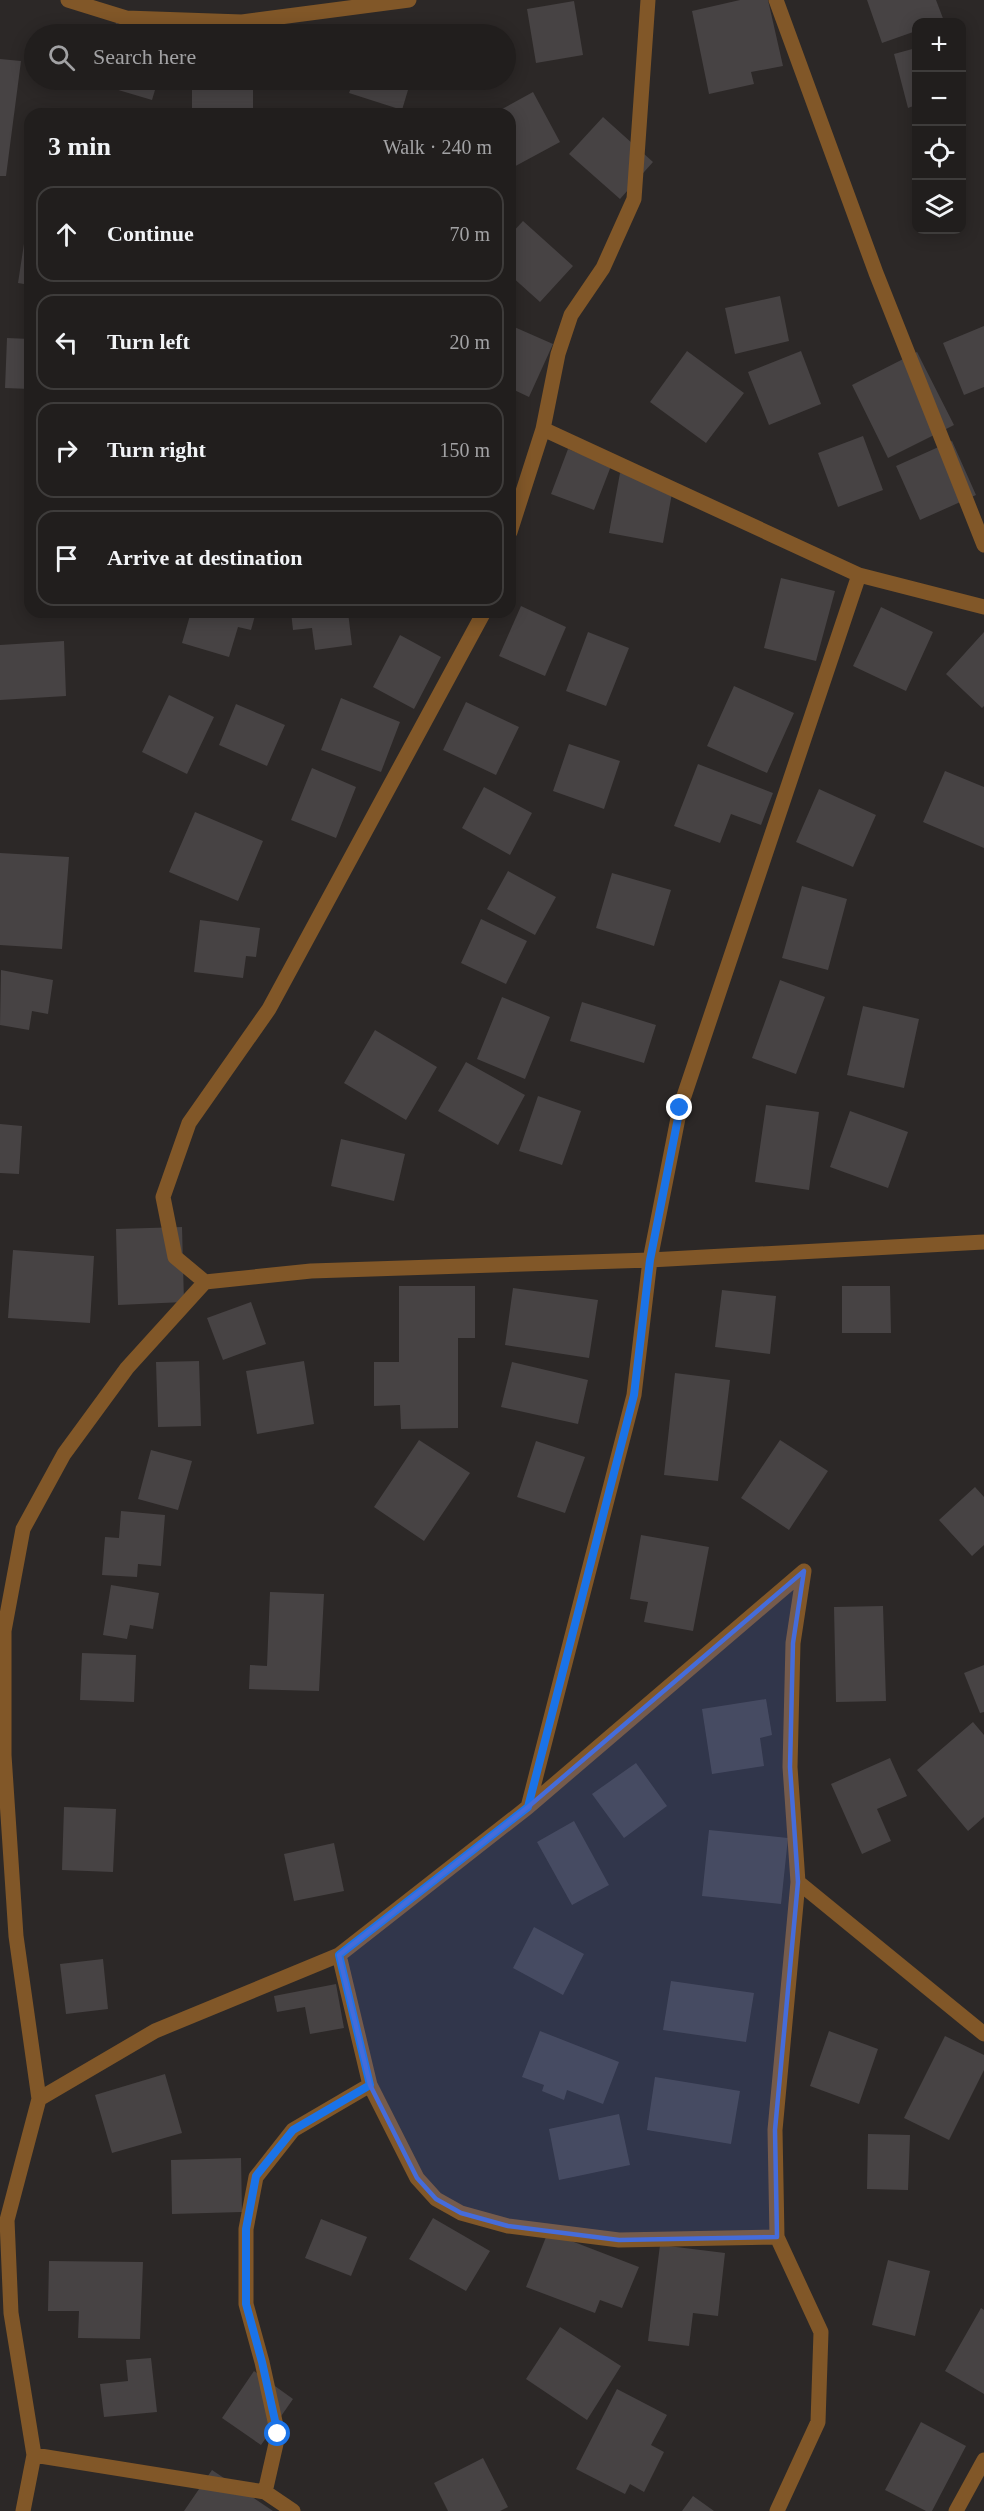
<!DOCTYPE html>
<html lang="en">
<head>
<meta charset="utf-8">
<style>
	body { margin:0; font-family:"Times New Roman",serif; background:#2d2b2a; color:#f1f3f6 }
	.controls { position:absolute; right:18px; top:18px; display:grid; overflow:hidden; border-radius:12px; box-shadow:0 3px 15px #0003 }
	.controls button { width:54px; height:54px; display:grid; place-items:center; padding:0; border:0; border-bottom:2px solid #3e3c3b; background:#211e1d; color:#f1f3f6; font:30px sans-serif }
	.stop { position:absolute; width:18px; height:18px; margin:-14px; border:4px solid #1a73e8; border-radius:50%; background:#fff }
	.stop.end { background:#1a73e8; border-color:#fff; box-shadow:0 2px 6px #0008 }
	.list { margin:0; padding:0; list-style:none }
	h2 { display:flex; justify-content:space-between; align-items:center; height:78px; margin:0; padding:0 24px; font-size:26px }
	h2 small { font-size:20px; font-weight:400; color:#a2a2a4 }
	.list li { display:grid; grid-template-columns:39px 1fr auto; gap:18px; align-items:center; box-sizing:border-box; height:96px; margin:0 12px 12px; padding:0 12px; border:2px solid #3e3c3b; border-radius:18px }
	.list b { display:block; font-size:22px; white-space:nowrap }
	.list em { font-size:20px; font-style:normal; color:#a2a2a4 }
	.icon { flex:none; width:33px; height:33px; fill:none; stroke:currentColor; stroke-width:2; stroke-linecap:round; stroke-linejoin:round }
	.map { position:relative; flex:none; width:984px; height:2511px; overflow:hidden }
	.search { position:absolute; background:#211e1d; box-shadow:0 3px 15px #0003; left:24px; top:24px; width:492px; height:66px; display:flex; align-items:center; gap:15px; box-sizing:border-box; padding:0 21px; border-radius:33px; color:#a2a2a4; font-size:22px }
	.panel { position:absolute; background:#211e1d; box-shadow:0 3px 15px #0003; left:24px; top:108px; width:492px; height:510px; border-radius:18px }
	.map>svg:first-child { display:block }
	.building { fill:#474344 }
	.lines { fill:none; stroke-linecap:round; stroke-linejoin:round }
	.minor { stroke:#815728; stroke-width:15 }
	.route { stroke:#1a73e8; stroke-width:8 }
	.marked { fill:#456cda; fill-opacity:0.2; stroke:#456cda; stroke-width:4.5; stroke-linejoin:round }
</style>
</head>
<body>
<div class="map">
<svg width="984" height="2511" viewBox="0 0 984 2511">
	<rect width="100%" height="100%" fill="#2c2827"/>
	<path class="building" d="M740,0H768L783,66L751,72L754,84L709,94L692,11Z
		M867,0H936L944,21L916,22V31L882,43Z
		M574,1L583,55L536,63L527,9Z
		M116,23L154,34H112Z
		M916,48V105L908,108L894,54Z
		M0,59L21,61L6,176H0Z
		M99,80H158L152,100L98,84Z
		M192,80H253V114H192Z
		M354,80H411L402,110L349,93Z
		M533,92L560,142L510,169V114H493Z
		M603,117L653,162L620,199L569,154Z
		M29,211H30V285L18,283Z
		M523,221L573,266L540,302L510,275V235Z
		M780,296L789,341L735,354L725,308Z
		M512,326L553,344L529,397L510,388Z
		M984,326V387L964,395L943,343Z
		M7,338L30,339V389L5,388Z
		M687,351L744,393L706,443L650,402Z
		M801,351L821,404L769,425L748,372Z
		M917,352L954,425L888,458L852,385Z
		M863,436L883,490L838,507L818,453Z
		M952,441L976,495L920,520L896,466Z
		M568,449L611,466L594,510L551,494Z
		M620,473L674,482L663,543L609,533Z
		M781,578L835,591L816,661L764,648Z
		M521,606L566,627L545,676L499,656Z
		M881,607L933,632L906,691L853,666Z
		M191,612H256L251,630L238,627L229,657L182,643Z
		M291,612H348L352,645L315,650L312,628L293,630Z
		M588,632L629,648L606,706L566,691Z
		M984,632V706L982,708L946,674Z
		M400,635L441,657L414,709L373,687Z
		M64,641L66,696L0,700V645Z
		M734,686L794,713L767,773L707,746Z
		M169,695L214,717L187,774L142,752Z
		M341,698L400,722L381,772L321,750Z
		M466,702L519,727L496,775L443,750Z
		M236,704L285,725L267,766L219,745Z
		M569,744L620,761L604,809L553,791Z
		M698,764L773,793L761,825L731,814L720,843L674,826Z
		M312,768L356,787L336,838L291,820Z
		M945,771L984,787V848L923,822Z
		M484,787L532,813L510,855L462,828Z
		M819,789L876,815L853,867L796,842Z
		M195,812L263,841L238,901L169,872Z
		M0,853L69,857L62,949L0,945Z
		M508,871L556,897L535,935L487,909Z
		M612,873L671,890L654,946L596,928Z
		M802,886L847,899L828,970L782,958Z
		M481,919L527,941L506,984L461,963Z
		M200,920L260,928L256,957L246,956L243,978L194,972Z
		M1,970L53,980L48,1014L32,1011L29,1030L0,1025Z
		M780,980L825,997L796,1074L752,1058Z
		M502,997L550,1017L525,1079L477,1059Z
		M582,1002L656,1025L644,1063L570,1041Z
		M863,1006L919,1019L904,1088L847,1075Z
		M375,1030L437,1067L406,1120L344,1083Z
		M466,1062L525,1095L498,1145L438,1111Z
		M538,1096L581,1111L562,1165L519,1151Z
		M766,1105L819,1112L809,1190L755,1182Z
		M850,1111L908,1132L888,1188L830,1167Z
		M0,1124L22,1126L19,1174L0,1173Z
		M341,1139L405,1154L394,1201L331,1186Z
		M182,1227L184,1302L118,1305L116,1229Z
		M13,1250L94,1256L90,1323L8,1318Z
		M399,1286H475V1338H458V1428L401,1429L400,1405L374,1406V1362H399Z
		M842,1286H890L891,1333H842Z
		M513,1288L598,1300L589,1358L505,1345Z
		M722,1290L776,1296L770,1354L715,1347Z
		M251,1302L266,1344L223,1360L207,1318Z
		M199,1361L201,1426L158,1427L156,1362Z
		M304,1361L314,1424L257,1434L246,1371Z
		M512,1362L588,1380L578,1424L501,1407Z
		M675,1373L730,1380L718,1481L664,1475Z
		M419,1440L470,1473L424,1541L374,1507Z
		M780,1440L828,1471L789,1530L741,1498Z
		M536,1441L585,1457L565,1513L517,1497Z
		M151,1450L192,1461L178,1510L138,1499Z
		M975,1487L984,1497V1545L972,1556L939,1520Z
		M121,1511L165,1515L161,1566L138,1564L137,1577L102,1575L105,1537L119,1538Z
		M641,1535L709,1547L693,1631L644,1622L648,1602L630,1599Z
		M111,1585L159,1593L153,1629L130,1625L127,1639L103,1635Z
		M270,1592L324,1594L319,1691L249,1689L250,1665L267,1666Z
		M883,1606L886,1701L836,1702L834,1607Z
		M82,1653L136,1655L134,1702L80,1700Z
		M984,1665V1712L980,1713L964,1673Z
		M766,1699L772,1735L760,1738L764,1766L712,1774L702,1709Z
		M973,1722L984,1735V1817L968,1831L917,1770Z
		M890,1758L907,1796L877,1809L891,1841L862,1854L831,1784Z
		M636,1763L667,1806L624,1838L592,1794Z
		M64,1807L116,1809L113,1872L62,1870Z
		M574,1821L609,1885L572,1905L537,1842Z
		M709,1830L788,1838L781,1904L702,1896Z
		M334,1843L344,1891L294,1901L284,1854Z
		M534,1927L584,1954L563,1995L513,1968Z
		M103,1959L108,2009L66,2014L60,1964Z
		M671,1981L754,1993L746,2042L663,2030Z
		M336,1984L344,2028L310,2034L305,2007L277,2012L274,1996Z
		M540,2031L619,2062L603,2104L567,2090L564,2100L542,2091L544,2085L522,2077Z
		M829,2031L878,2049L859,2104L810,2086Z
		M945,2036L984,2055V2070L949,2140L904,2118Z
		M165,2074L182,2133L112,2153L95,2095Z
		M655,2077L740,2091L731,2144L647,2130Z
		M619,2114L630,2165L559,2180L549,2129Z
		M868,2134L910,2135L908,2190L867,2189Z
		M241,2158L242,2212L172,2214L171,2160Z
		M433,2218L490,2251L466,2291L409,2259Z
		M321,2219L367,2237L351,2276L305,2258Z
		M548,2232L639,2267L622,2308L600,2300L595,2313L526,2287Z
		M660,2245L725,2253L718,2316L693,2313L689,2346L648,2341Z
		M888,2260L930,2271L915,2336L872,2325Z
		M49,2261L143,2262L140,2339L78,2338L79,2311H48Z
		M981,2308L984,2310V2394L945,2371Z
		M560,2327L621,2366L587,2420L526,2379Z
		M151,2358L157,2412L104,2417L100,2384L128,2381L126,2360Z
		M254,2371L293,2399L261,2445L222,2418Z
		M617,2389L667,2415L651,2445L664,2452L644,2492L630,2484L625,2494L576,2469Z
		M921,2422L966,2446L932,2511H926L885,2490Z
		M483,2458L508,2507L500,2511H448L434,2483Z
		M212,2470L273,2511H184Z
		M693,2496L714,2511H682Z"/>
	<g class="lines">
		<path class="minor" d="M68,0L126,18L242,22L409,0
			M776,0L876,273L984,545
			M543,429L558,354L571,315L603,268L634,199L648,0
			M510,532L543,429L859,575
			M205,1282L175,1257L163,1197L189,1123L269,1009L484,612
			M804,1571L793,1643L790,1767L798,1882L984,2034
			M528,1807L634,1395L650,1260L680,1108L859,575L984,607
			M39,2099L16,1936L4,1755V1631L23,1529L64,1454L127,1368L205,1282L311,1271L650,1260L984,1242
			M777,2237L619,2240L508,2226L461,2213L436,2199L417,2178L370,2085L339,1955L528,1807L804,1571
			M34,2455L265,2492L293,2511
			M265,2492L278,2435L262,2362L246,2304V2229L256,2177L293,2130L370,2085
			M23,2511L34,2455L11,2313L7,2220L39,2099L155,2031L339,1955
			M777,2511L818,2422L821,2332L777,2237L775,2130L798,1882
			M956,2511L984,2460"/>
	</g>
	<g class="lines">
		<path class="route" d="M278,2434L262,2362L246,2304V2229L256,2176L293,2130L370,2085L339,1955L528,1807L634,1395L650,1260L680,1108"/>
	</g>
	<path class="marked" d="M804,1571L793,1643L790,1767L798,1882L775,2130L777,2237L619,2240L508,2226L461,2213L436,2199L417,2178L370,2085L339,1955L528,1807Z"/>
</svg>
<div class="controls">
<button>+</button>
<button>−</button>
<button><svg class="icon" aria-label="locate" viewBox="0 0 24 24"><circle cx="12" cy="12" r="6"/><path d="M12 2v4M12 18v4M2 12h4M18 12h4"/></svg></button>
<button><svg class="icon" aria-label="layers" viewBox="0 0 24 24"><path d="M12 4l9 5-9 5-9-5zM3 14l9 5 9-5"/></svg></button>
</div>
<div class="stop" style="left:278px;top:2434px"></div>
<div class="stop end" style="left:680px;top:1108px"></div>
<div class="search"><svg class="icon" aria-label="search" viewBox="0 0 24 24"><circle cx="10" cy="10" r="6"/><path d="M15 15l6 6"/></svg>Search here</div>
<section class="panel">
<h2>3 min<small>Walk · 240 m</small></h2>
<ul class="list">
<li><svg class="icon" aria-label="ahead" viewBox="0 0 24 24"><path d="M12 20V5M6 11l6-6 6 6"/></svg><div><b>Continue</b></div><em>70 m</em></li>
<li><svg class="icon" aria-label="left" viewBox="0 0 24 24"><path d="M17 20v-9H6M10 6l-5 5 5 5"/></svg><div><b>Turn left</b></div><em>20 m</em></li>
<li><svg class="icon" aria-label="right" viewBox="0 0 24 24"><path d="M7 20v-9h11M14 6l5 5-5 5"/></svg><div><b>Turn right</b></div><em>150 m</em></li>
<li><svg class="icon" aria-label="arrive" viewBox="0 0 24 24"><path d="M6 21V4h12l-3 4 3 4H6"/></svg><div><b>Arrive at destination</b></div></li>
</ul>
</section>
</div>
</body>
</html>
